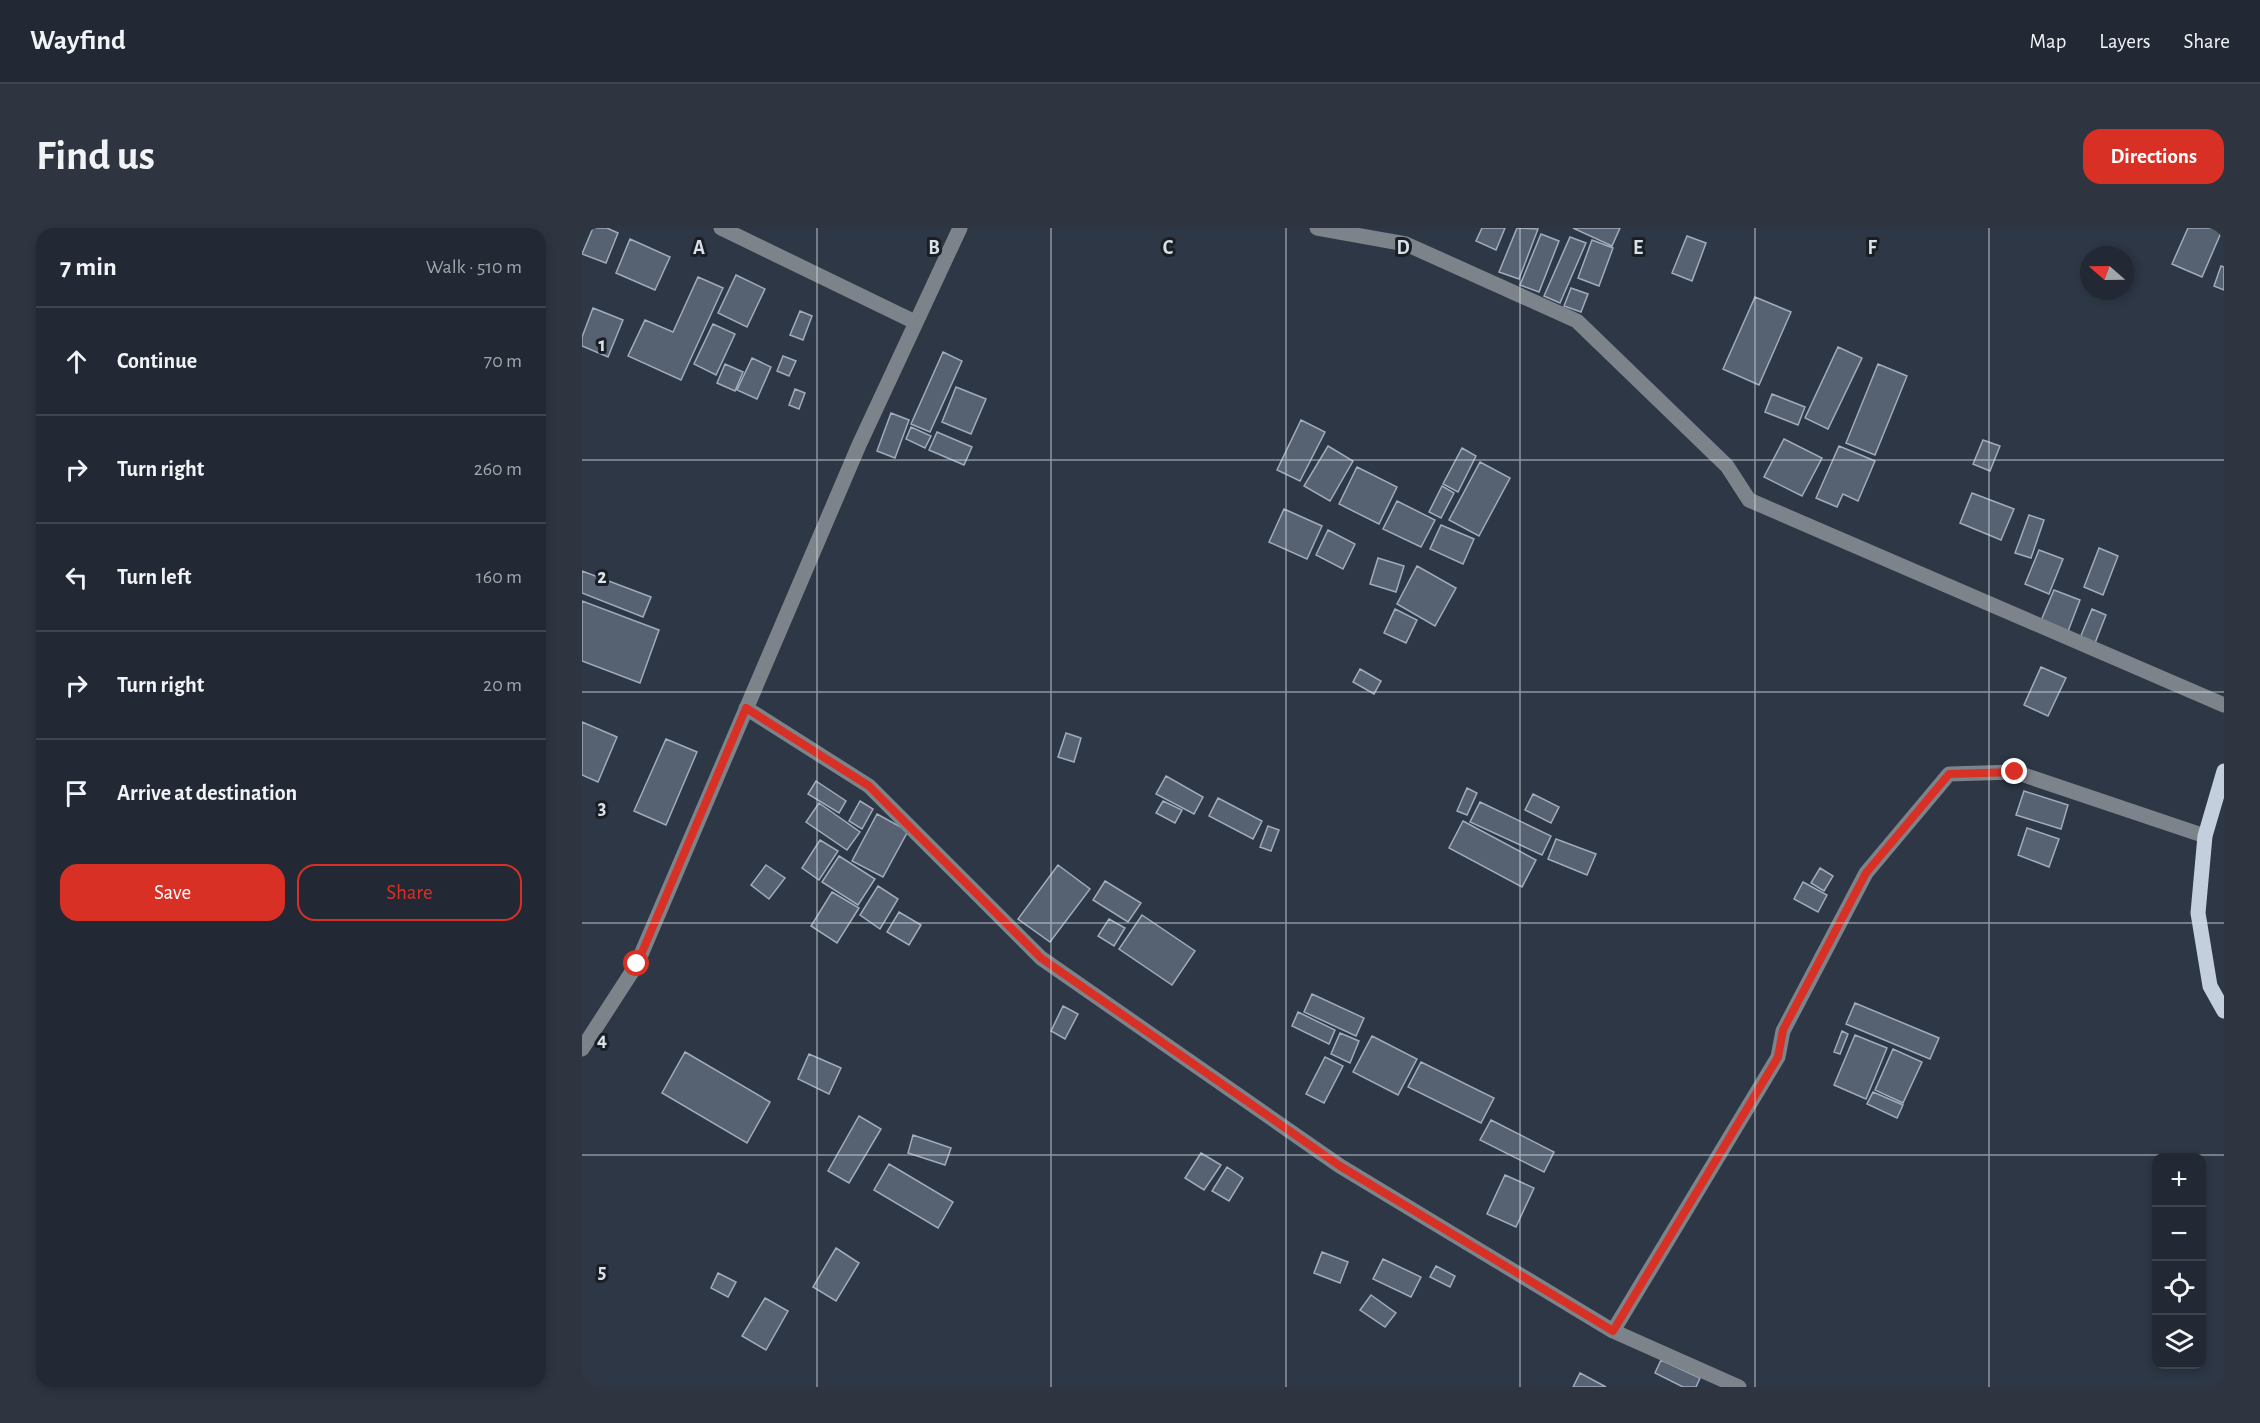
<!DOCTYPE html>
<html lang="en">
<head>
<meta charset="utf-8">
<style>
	body { margin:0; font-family:"Alegreya Sans",sans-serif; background:#2e3540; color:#f1f3f6 }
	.controls { position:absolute; right:18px; bottom:18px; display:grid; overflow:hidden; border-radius:12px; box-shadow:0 3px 9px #0003 }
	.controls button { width:54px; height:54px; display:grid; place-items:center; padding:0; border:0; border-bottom:2px solid #3f454f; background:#222934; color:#f1f3f6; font:30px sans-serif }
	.compass { position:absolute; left:1498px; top:18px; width:54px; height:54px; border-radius:50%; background:#222934; box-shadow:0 3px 9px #0003; rotate:290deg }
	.stop { position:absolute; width:18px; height:18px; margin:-14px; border:4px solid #d93025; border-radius:50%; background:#fff }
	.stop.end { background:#d93025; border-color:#fff; box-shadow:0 2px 6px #0008 }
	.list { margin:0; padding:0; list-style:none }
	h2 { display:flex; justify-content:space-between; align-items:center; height:78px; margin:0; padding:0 24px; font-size:26px }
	h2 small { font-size:20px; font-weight:400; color:#a2a6ac }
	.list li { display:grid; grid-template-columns:39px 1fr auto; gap:18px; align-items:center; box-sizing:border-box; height:108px; padding:0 24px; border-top:2px solid #3f454f }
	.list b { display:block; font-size:22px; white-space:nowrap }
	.list em { font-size:20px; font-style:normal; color:#a2a6ac }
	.actions { display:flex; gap:12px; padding:18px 24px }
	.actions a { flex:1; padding:14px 0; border:2px solid #d93025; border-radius:18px; text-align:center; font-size:21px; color:#d93025 }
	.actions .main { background:#d93025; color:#fff }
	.icon { flex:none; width:33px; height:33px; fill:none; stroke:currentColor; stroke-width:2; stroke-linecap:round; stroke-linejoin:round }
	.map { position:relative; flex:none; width:1642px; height:1159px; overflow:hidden; border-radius:18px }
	header { display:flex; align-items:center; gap:36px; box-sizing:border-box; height:84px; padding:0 30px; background:#222934; border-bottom:2px solid #3f454f }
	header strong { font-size:28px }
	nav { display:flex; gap:33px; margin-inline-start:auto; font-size:21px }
	.intro { display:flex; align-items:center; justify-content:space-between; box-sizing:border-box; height:144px; padding:0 36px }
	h1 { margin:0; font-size:42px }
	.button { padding:15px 27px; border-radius:18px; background:#d93025; color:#fff; font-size:21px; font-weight:700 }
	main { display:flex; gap:36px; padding:0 36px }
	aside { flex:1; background:#222934; border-radius:18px; box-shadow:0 3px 9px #0003 }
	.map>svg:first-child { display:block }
	.building { fill:#566271; stroke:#9facbd; stroke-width:1.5 }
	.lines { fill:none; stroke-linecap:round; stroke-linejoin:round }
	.minor { stroke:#7d838a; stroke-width:15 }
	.major { stroke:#c4cfde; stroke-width:15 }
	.route { stroke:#d93025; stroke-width:8 }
	.grid { fill:none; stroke:#dae1ea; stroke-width:1.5; stroke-opacity:0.55 }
	.grid-label { font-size:20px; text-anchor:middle; font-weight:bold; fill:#dae1ea; stroke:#1a1e25; stroke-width:6; stroke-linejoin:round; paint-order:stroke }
</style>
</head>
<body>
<header>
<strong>Wayfind</strong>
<nav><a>Map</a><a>Layers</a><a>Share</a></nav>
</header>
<div class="intro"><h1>Find us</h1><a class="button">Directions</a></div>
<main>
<aside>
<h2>7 min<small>Walk · 510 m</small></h2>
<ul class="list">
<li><svg class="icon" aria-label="ahead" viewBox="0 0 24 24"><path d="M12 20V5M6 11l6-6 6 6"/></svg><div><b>Continue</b></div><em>70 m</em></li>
<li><svg class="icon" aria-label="right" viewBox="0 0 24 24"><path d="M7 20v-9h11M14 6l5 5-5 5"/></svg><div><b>Turn right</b></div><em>260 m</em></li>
<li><svg class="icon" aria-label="left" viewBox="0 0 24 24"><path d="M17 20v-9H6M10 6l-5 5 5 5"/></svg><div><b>Turn left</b></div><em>160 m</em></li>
<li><svg class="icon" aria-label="right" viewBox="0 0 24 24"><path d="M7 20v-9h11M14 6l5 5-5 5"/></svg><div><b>Turn right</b></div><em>20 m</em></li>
<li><svg class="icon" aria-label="arrive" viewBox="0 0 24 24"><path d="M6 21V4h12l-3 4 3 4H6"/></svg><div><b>Arrive at destination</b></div></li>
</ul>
<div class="actions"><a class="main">Save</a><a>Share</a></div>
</aside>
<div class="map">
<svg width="1642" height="1159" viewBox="0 0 1642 1159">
	<rect width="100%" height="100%" fill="#2d3745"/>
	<path class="building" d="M11,0H25L36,5L24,35L0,26Z
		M900,0H923L914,22L894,13Z
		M935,0L956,1L937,51L917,44Z
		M991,0H1038L1030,18Z
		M1606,0H1641L1620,49L1590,36Z
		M959,6L977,13L957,64L938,57Z
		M1105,8L1124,15L1110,53L1090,45Z
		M988,9L1004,15L978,75L962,68Z
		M48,11L88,29L73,62L34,45Z
		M1010,12L1031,20L1017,58L996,50Z
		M1639,38L1642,39V62L1632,58Z
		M154,47L183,61L165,99L136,85Z
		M116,49L141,60L99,152L46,128L63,92L91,104Z
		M989,60L1006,66L999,84L982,78Z
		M1173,69L1209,84L1177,157L1141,141Z
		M11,80L41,92L26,129L0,118V109Z
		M218,83L230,88L221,112L208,107Z
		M131,96L153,106L134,147L112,136Z
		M1256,119L1280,130L1246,201L1223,190Z
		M361,124L380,133L348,204L329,196Z
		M201,128L214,133L207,148L195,143Z
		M170,130L189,139L175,171L155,162Z
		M143,136L161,144L153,163L135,155Z
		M1296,136L1325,148L1293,227L1264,215Z
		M374,159L404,171L389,206L360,194Z
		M213,161L223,165L217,181L207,177Z
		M1190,166L1223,179L1216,197L1183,184Z
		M309,185L327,192L313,230L295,223Z
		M719,192L743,204L718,253L695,242Z
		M329,199L349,208L343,220L324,211Z
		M355,204L390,219L382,237L347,222Z
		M1202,211L1240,230L1220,268L1182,249Z
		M1401,212L1418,218L1408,243L1391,236Z
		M746,218L771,233L748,273L722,258Z
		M1257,218L1293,233L1276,273L1261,266L1255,279L1234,270Z
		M880,220L894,228L876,264L861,256Z
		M898,234L928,250L897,308L867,292Z
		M775,239L815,259L797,296L757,276Z
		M860,258L872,265L859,290L847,284Z
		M1390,265L1432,281L1419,312L1378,295Z
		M815,273L853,292L839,319L801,301Z
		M702,281L740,298L725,331L687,314Z
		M1447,287L1462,292L1449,330L1433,325Z
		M859,297L892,311L881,336L848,321Z
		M746,302L773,316L761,341L734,327Z
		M1517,320L1536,328L1521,367L1502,359Z
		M1457,322L1481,331L1467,366L1443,356Z
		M796,330L822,338L814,364L788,356Z
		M835,338L874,360L853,398L815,376Z
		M0,343L69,369L61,389L0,365Z
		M1472,362L1498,372L1485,406L1458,395Z
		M0,373L77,402L58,455L0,433Z
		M813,381L835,392L824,415L802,405Z
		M1510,381L1524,387L1513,415L1498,410Z
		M1459,439L1484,450L1466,488L1442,477Z
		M778,441L799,453L792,466L771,454Z
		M0,494L35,509L16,554L0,547Z
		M484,505L499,510L492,534L476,529Z
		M84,511L115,524L84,597L52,583Z
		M584,548L621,569L612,586L574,566Z
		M234,553L264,573L257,585L226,566Z
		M885,560L895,565L885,587L875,583Z
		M1442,563L1486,577L1479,601L1434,587Z
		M951,566L977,579L969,595L943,582Z
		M636,570L680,593L671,611L627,588Z
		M278,573L291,581L280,601L267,593Z
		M581,573L600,582L593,595L574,585Z
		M898,574L969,608L960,627L888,594Z
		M237,575L278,604L265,622L224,594Z
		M295,586L326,603L301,649L270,633Z
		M881,593L954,632L940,659L867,620Z
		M686,598L697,602L689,623L678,619Z
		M1445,600L1477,611L1467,639L1436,627Z
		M974,611L1014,626L1005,647L966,631Z
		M238,612L256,623L237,652L220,640Z
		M257,628L293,651L276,677L240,654Z
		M184,637L203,650L187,671L169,657Z
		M476,637L508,661L468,714L436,691Z
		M1238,640L1251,648L1242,663L1229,655Z
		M523,653L559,675L546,694L511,672Z
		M1221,654L1245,667L1236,684L1212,671Z
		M296,658L316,671L298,701L278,687Z
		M250,664L277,680L255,715L229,698Z
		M317,684L339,697L327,717L305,704Z
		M560,687L613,723L590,757L537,721Z
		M527,691L543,700L532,718L516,708Z
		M730,766L782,790L774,808L722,784Z
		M1273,775L1357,810L1348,831L1264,796Z
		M481,778L496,786L483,811L469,803Z
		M716,784L753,802L747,816L710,798Z
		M1260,803L1266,806L1258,826L1252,824Z
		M758,805L777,813L768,835L749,826Z
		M1273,807L1305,820L1284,871L1252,857Z
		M790,808L835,831L816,867L771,844Z
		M1311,821L1340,834L1321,875L1293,862Z
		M103,824L188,874L165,915L80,865Z
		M227,826L259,840L247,866L216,851Z
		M743,829L761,838L742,875L724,866Z
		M839,834L912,870L899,895L826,859Z
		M1291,864L1321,877L1315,890L1285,876Z
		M277,888L299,901L267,955L246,943Z
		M909,892L972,924L962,944L898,912Z
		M331,907L369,920L363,937L326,925Z
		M619,925L639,937L622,962L603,950Z
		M307,936L371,974L356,1000L292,962Z
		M645,939L661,950L647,973L630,963Z
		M923,947L952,960L934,999L905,986Z
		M254,1020L277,1035L254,1073L231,1059Z
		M740,1024L766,1034L758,1055L732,1045Z
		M801,1031L839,1049L829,1069L791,1051Z
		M854,1038L873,1048L868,1059L848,1049Z
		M136,1045L154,1054L146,1069L129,1060Z
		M789,1067L814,1085L803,1099L778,1082Z
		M183,1070L206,1083L184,1122L160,1108Z
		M1079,1132L1118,1150L1114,1159H1101L1073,1145Z
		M998,1145L1024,1159H991Z"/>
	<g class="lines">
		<path class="minor" d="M139,0L333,94
			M735,0L824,16L995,93L1145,238L1167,272L1642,477
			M164,480L287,558L459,730L758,938L1031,1103
			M0,821L55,736L277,217L378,0
			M1157,1159L1031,1103L1196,829L1201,803L1284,645L1367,546L1433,544L1623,608"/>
		<path class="major" d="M1642,543L1623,608L1616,685L1628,758L1642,783"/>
	</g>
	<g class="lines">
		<path class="route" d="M55,736L164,480L287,558L459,730L758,938L1031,1103L1196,829L1201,802L1284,645L1367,546L1433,544"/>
	</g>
	<path class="grid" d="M235,0V1159M469,0V1159M704,0V1159M938,0V1159M1173,0V1159M1407,0V1159M0,232H1642M0,464H1642M0,695H1642M0,927H1642"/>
	<g class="grid-label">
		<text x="117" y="26">A</text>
		<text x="352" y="26">B</text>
		<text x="586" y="26">C</text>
		<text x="821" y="26">D</text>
		<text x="1056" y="26">E</text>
		<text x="1290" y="26">F</text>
		<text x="20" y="123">1</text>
		<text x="20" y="355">2</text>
		<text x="20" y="586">3</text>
		<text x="20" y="818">4</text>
		<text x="20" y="1050">5</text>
	</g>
</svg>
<div class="controls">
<button>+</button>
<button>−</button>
<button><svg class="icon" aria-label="locate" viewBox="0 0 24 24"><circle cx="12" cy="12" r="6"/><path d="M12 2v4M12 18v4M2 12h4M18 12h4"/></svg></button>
<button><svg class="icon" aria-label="layers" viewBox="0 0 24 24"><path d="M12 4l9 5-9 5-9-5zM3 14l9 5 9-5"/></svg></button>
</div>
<svg class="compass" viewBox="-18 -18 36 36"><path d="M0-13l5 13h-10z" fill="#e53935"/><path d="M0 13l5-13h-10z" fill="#a2a6ac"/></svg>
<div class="stop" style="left:55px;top:736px"></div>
<div class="stop end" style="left:1433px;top:544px"></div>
</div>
</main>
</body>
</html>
